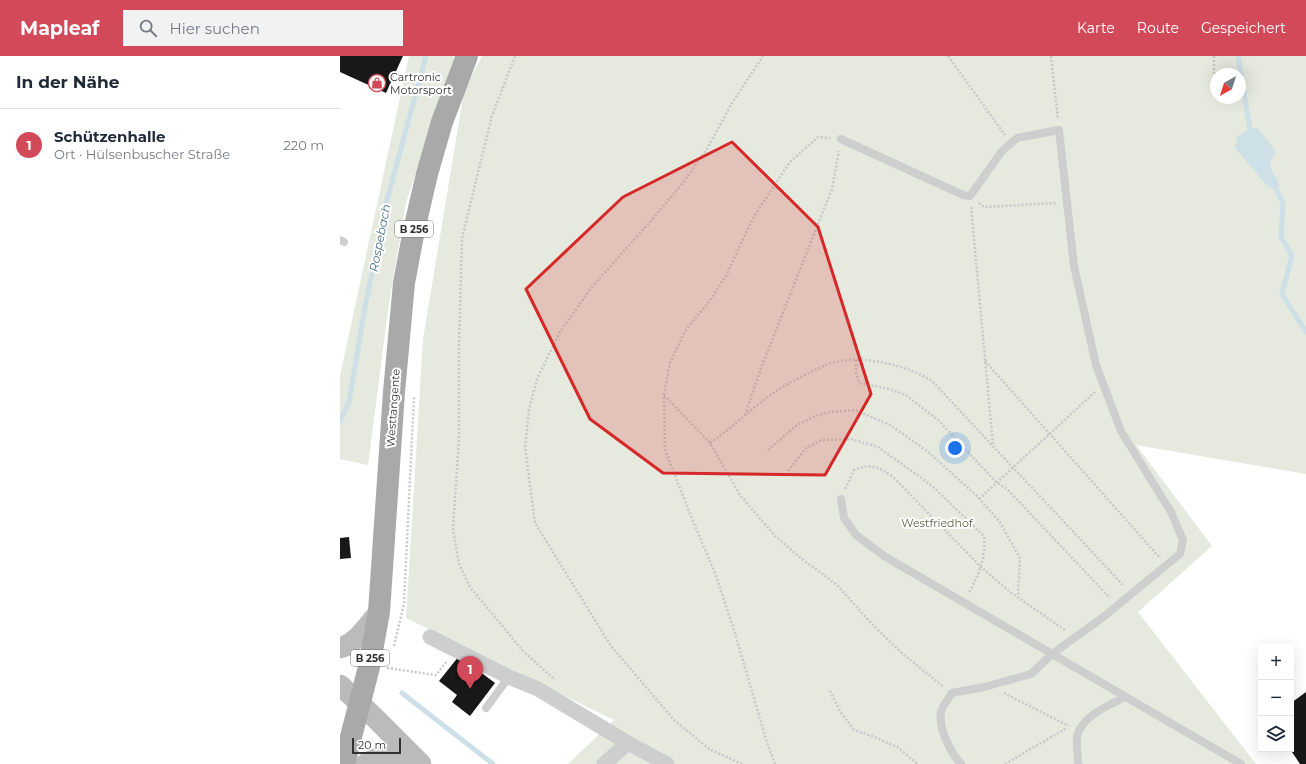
<!DOCTYPE html>
<html lang="de">
<head>
<meta charset="utf-8">
<style>
	body { margin:0; font-family:Montserrat,sans-serif; background:#f2f2f3; color:#1f2937 }
	.controls { position:absolute; right:12px; bottom:12px; display:grid; overflow:hidden; border-radius:0px; box-shadow:0 4px 16px #0002 }
	.controls button { width:36px; height:36px; display:grid; place-items:center; padding:0; border:0; border-bottom:1px solid #e0e1e3; background:#fff; color:#1f2937; font:20px sans-serif }
	.compass { position:absolute; left:870px; top:12px; width:36px; height:36px; border-radius:50%; background:#fff; box-shadow:0 4px 16px #0002; rotate:219deg }
	.scale { position:absolute; left:12px; bottom:10px; width:49px; box-sizing:border-box; padding-left:4px; border:2px solid #313131; border-top:0; font-size:11px; line-height:14px; white-space:nowrap; color:#313131; -webkit-text-stroke:3px #fff; paint-order:stroke }
	.you { position:absolute; left:615px; top:392px; width:14px; height:14px; margin:-10px; border:3px solid #fff; border-radius:50%; background:#1a73e8; box-shadow:0 0 0 6px #1a73e833 }
	.badge { display:grid; place-items:center; width:26px; height:26px; border-radius:50%; background:#d24a5a; color:#fff; font-size:13px; font-weight:700 }
	.pin { position:absolute; translate:-50% -33px; filter:drop-shadow(0 1px 2px #0008) }
	.pin::after { content:''; position:absolute; top:21px; width:14px; height:12px; background:inherit; clip-path:polygon(0 0,100% 0,50% 100%) }
	.list { margin:0; padding:0; list-style:none }
	h2 { display:flex; justify-content:space-between; align-items:center; height:52px; margin:0; padding:0 16px; font-size:17px }
	h2 small { font-size:13px; font-weight:400; color:#747a83 }
	.list li { display:grid; grid-template-columns:26px 1fr auto; gap:12px; align-items:center; box-sizing:border-box; height:72px; padding:0 16px; border-top:1px solid #e0e1e3 }
	.list b { display:block; font-size:15px; white-space:nowrap }
	.list p { margin:0; font-size:13px; white-space:nowrap; color:#747a83 }
	.list em { font-size:13px; font-style:normal; color:#747a83 }
	.icon { flex:none; width:22px; height:22px; fill:none; stroke:currentColor; stroke-width:2; stroke-linecap:round; stroke-linejoin:round }
	.map { position:relative; flex:none; width:966px; height:708px; overflow:hidden }
	header { display:flex; align-items:center; gap:24px; box-sizing:border-box; height:56px; padding:0 20px; background:#d24a5a; color:#fff }
	header strong { font-size:19px }
	nav { display:flex; gap:22px; margin-inline-start:auto; font-size:14px }
	.search { width:280px; height:36px; background:#f2f2f3; display:flex; align-items:center; gap:10px; box-sizing:border-box; padding:0 14px; border-radius:0px; color:#747a83; font-size:15px }
	main { display:flex }
	aside { flex:1; background:#fff }
	.map>svg:first-child { display:block }
	.green { fill:#e5e9de; fill-rule:evenodd }
	.water { fill:#cddfe7 }
	.lines { fill:none; stroke-linecap:round; stroke-linejoin:round }
	.stream { stroke:#cddfe7; stroke-width:5 }
	.building { fill:#181818 }
	.path { stroke:#c8c8c8; stroke-width:2.5; stroke-dasharray:2 2; stroke-linecap:butt }
	.lane { stroke:#cecece; stroke-width:8 }
	.street { stroke:#cecece; stroke-width:15 }
	.secondary { stroke:#bbb; stroke-width:21 }
	.primary { stroke:#a9a9a9; stroke-width:22 }
	.marked { fill:#d62828; fill-opacity:0.2; stroke:#d62828; stroke-width:3; stroke-linejoin:round }
	.labels { text-anchor:middle; stroke-width:4; stroke-linejoin:round; paint-order:stroke }
	.shield { fill:#fff; stroke:#6f6f6f; stroke-width:1 }
	.shield-label { font-size:10px; font-weight:bold; fill:#313131 }
	.poi-label { font-size:11px; fill:#313131; stroke:#fff; text-anchor:start }
	.street-label { font-size:11px; fill:#313131; stroke:#fff }
	.park-label { font-size:11px; fill:#566843; stroke:#fff }
	.water-label { font-size:12px; font-style:italic; fill:#48748b; stroke:#fff }
</style>
</head>
<body>
<header>
<strong>Mapleaf</strong>
<div class="search"><svg class="icon" aria-label="search" viewBox="0 0 24 24"><circle cx="10" cy="10" r="6"/><path d="M15 15l6 6"/></svg>Hier suchen</div>
<nav><a>Karte</a><a>Route</a><a>Gespeichert</a></nav>
</header>
<main>
<aside>
<h2>In der Nähe<small></small></h2>
<ul class="list">
<li><span class="badge">1</span><div><b>Schützenhalle</b><p>Ort · Hülsenbuscher Straße</p></div><em>220 m</em></li>
</ul>
</aside>
<div class="map">
<svg width="966" height="708" viewBox="0 0 966 708">
	<rect width="100%" height="100%" fill="#fff"/>
	<path class="green" d="M69,0H115L97,50L66,147L49,247L28,409L0,403V320Z
		M142,0H966V418L796,389L872,490L798,556L916,708H228L274,664L66,562L83,283L124,36ZM876,18H900V42H876Z"/>
	<path class="water" d="M918,72L936,96L933,100L930,110L940,130L929,132L895,92L898,80L910,73Z"/>
	<g class="lines">
		<path class="stream" d="M898,0L911,80
			M932,125L943,147L941,181L952,200L942,238L966,276
			M0,365L9,346L25,251L47,144L86,0
			M62,637L153,708"/>
	</g>
	<path class="building" d="M0,0H63L46,37L0,16Z
		M9,481L11,502L0,503V482Z
		M119,600L155,627L130,660L112,646L117,639L99,625Z
		M966,636V708H960L950,693L951,647Z"/>
	<g class="lines">
		<path class="path" d="M175,0L152,60L122,182L119,289V382L113,473L119,508L130,531L183,595L215,624
			M608,0L665,79
			M711,0L718,63
			M874,0V38
			M639,147L644,151L716,147
			M631,151L653,389
			M516,304V316L519,327L545,332L566,339L598,364L656,426L667,433L770,542
			M645,305L819,501
			M324,339L370,387L400,439L436,481L462,503L497,529L532,568L564,599L604,631
			M405,359L421,312L492,133L499,95
			M370,387C388,375 403,360 420,347C437,333 456,323 475,314C481,312 486,308 492,307C521,298 567,309 592,325L784,530
			M428,394L457,369L475,360L490,356L515,354L550,369L587,395L637,440L659,465L680,502L678,541
			M448,415L466,392L482,384L511,383L538,391L591,429L644,480C646,503 639,517 629,537
			M505,433L514,414C532,407 538,411 553,421L641,511L670,536L725,574
			M639,443L755,336
			M54,590L64,548L74,341
			M47,612L96,619L107,605
			M490,635L500,655L514,674L532,680L557,691L578,708
			M664,637L729,670
			M402,708L369,693L334,664L271,590L195,467L185,391L189,354L197,323L220,276L251,232L309,167L342,128L367,93L392,47L423,0
			M435,708L428,690L394,574L375,517L352,463L325,394L324,339L330,307L345,275L368,247L386,220L413,162L450,106L478,81L490,82
			M665,708L727,672"/>
		<path class="lane" d="M501,83L623,139L630,140L662,95L677,82L719,74L734,210L756,309L781,375L831,456L843,484L840,498L762,562L712,598L691,618L644,631L612,637C609,642 602,650 601,656C598,672 611,697 621,708
			M0,184L4,186
			M501,443L504,462L516,479L544,500L901,708
			M146,652L169,621
			M739,708L738,706C738,698 736,688 737,680C743,659 768,650 785,641"/>
		<path class="street" d="M90,581L169,621L198,633L288,687L327,708
			M264,708L288,687"/>
		<path class="secondary" d="M0,592C17,587 28,569 39,556
			M0,629L33,660L81,708
			M25,708C46,696 56,701 79,706"/>
		<path class="primary" d="M4,708L29,611L39,556L54,336L64,227L74,174L87,118L102,66L127,0"/>
	</g>
	<path class="marked" d="M392,86L478,171L531,338L485,419L323,417L250,363L186,233L283,141Z"/>
	<defs>
		<g id="shop-ring" transform="scale(0.9)"><circle r="9.5" fill="#fff" stroke="#d24a5a" stroke-width="1.5"/><path d="M-5-2.5h2.3a2.7 3.5 0 0 1 5.4 0H5L5.5 6h-11ZM-1.5-2.5h3a1.5 2.3 0 0 0-3 0Z" fill="#d24a5a"/></g>
	</defs>
	<g fill-rule="evenodd">
		<use href="#shop-ring" x="37" y="27"/>
	</g>
	<g class="labels">
		<g class="shield">
			<rect x="55" y="165" width="38" height="16" rx="3"/>
			<rect x="11" y="594" width="38" height="16" rx="3"/>
		</g>
		<g class="shield-label">
			<text x="74" y="177">B 256</text>
			<text x="30" y="606">B 256</text>
		</g>
		<g class="poi-label">
			<text x="50" y="25">Cartronic<tspan x="50" dy="13">Motorsport</tspan></text>
		</g>
		<g class="street-label">
			<text transform="translate(53 352) rotate(-86)" y="4">Westtangente</text>
		</g>
		<g class="park-label">
			<text x="597" y="471">Westfriedhof</text>
		</g>
		<g class="water-label">
			<text transform="translate(40 182) rotate(-79)" y="4">Rospebach</text>
		</g>
	</g>
</svg>
<div class="controls">
<button>+</button>
<button>−</button>
<button><svg class="icon" aria-label="layers" viewBox="0 0 24 24"><path d="M12 4l9 5-9 5-9-5zM3 14l9 5 9-5"/></svg></button>
</div>
<svg class="compass" viewBox="-18 -18 36 36"><path d="M0-13l5 13h-10z" fill="#e53935"/><path d="M0 13l5-13h-10z" fill="#747a83"/></svg>
<div class="scale">20 m</div>
<div class="you"></div>
<div class="pin badge" style="left:130px;top:633px">1</div>
</div>
</main>
</body>
</html>
